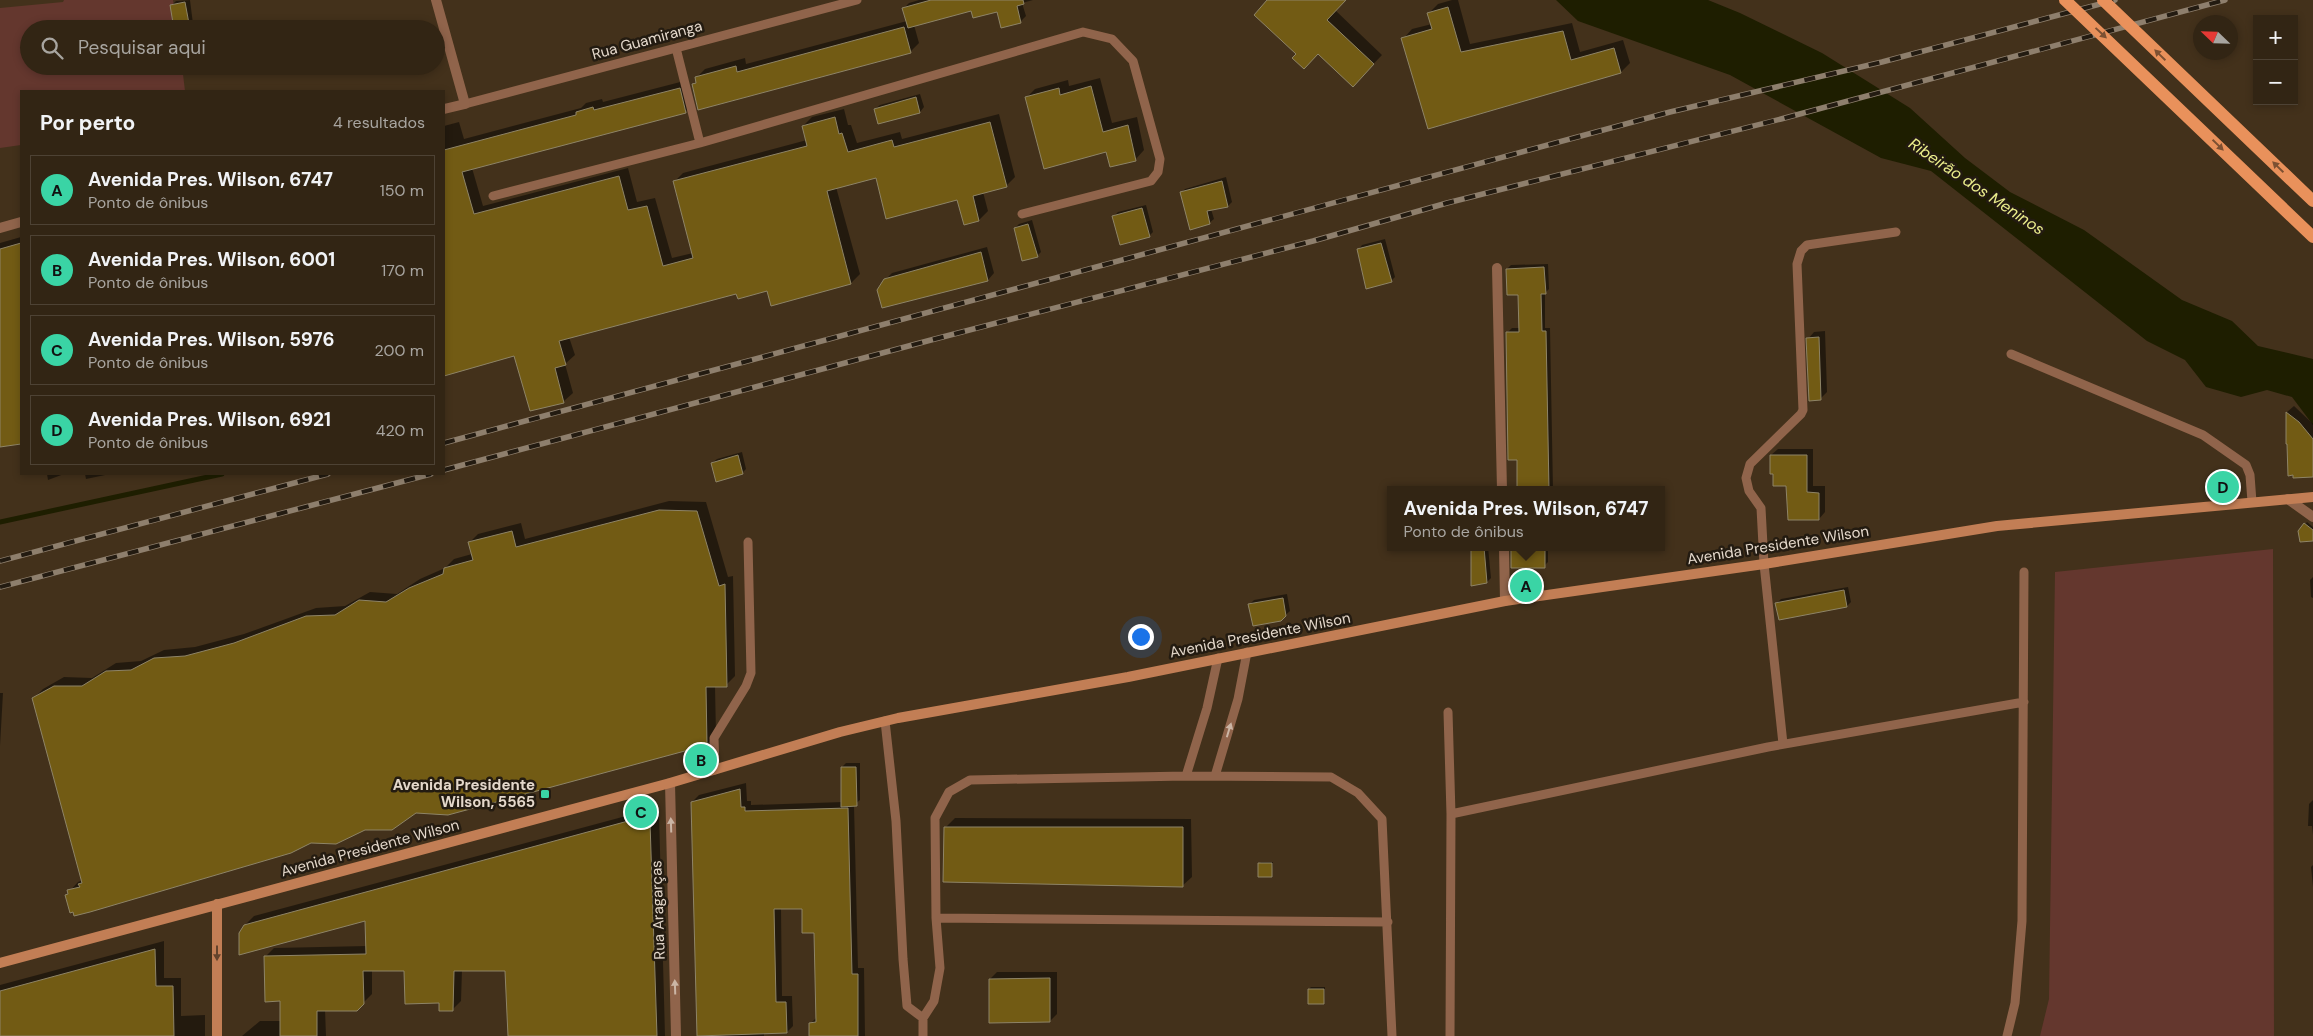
<!DOCTYPE html>
<html lang="pt">
<head>
<meta charset="utf-8">
<style>
	body { margin:0; font-family:"DM Sans",sans-serif; background:#3d3122; color:#f1f3f6 }
	.controls { position:absolute; right:15px; top:15px; display:grid; overflow:hidden; border-radius:0px; box-shadow:0 2px 8px #0003 }
	.controls button { width:45px; height:45px; display:grid; place-items:center; padding:0; border:0; border-bottom:1px solid #4d4234; background:#322514; color:#f1f3f6; font:25px sans-serif }
	.compass { position:absolute; left:2193px; top:15px; width:45px; height:45px; border-radius:50%; background:#322514; box-shadow:0 2px 8px #0003; rotate:293deg }
	.you { position:absolute; left:1140px; top:636px; width:18px; height:18px; margin:-12px; border:4px solid #fff; border-radius:50%; background:#1a73e8; box-shadow:0 0 0 8px #1a73e833 }
	.badge { display:grid; place-items:center; width:32px; height:32px; border-radius:50%; background:#3ad4a5; color:#111; font-size:16px; font-weight:700 }
	.pin { position:absolute; translate:-50% -50%; border:2px solid #fff; box-shadow:0 1px 5px #0006 }
	.popup { position:absolute; left:1387px; top:486px; width:278px; height:65px; box-sizing:border-box; display:grid; place-content:center; border-radius:0px; background:#322514; filter:drop-shadow(0 1px 4px #0005); font-size:16px; white-space:nowrap; color:#a8a5a0 }
	.popup b { font-size:19px; color:#f1f3f6 }
	.popup::after { content:''; position:absolute; left:50%; top:100%; margin-left:-10px; border:10px solid transparent; border-top-color:#322514 }
	.list { margin:0; padding:0; list-style:none }
	h2 { display:flex; justify-content:space-between; align-items:center; height:65px; margin:0; padding:0 20px; font-size:21px }
	h2 small { font-size:16px; font-weight:400; color:#a8a5a0 }
	.list li { display:grid; grid-template-columns:32px 1fr auto; gap:15px; align-items:center; box-sizing:border-box; height:70px; margin:0 10px 10px; padding:0 10px; border:1px solid #4d4234; border-radius:0px }
	.list b { display:block; font-size:19px; white-space:nowrap }
	.list p { margin:0; font-size:16px; white-space:nowrap; color:#a8a5a0 }
	.list em { font-size:16px; font-style:normal; color:#a8a5a0 }
	.icon { flex:none; width:28px; height:28px; fill:none; stroke:currentColor; stroke-width:2; stroke-linecap:round; stroke-linejoin:round }
	.map { position:relative; flex:none; width:2313px; height:1036px; overflow:hidden }
	.search { position:absolute; background:#322514; box-shadow:0 2px 8px #0003; left:20px; top:20px; width:425px; height:55px; display:flex; align-items:center; gap:12px; box-sizing:border-box; padding:0 18px; border-radius:28px; color:#a8a5a0; font-size:19px }
	.panel { position:absolute; background:#322514; box-shadow:0 2px 8px #0003; left:20px; top:90px; width:425px; height:385px; border-radius:0px }
	.map>svg:first-child { display:block }
	.green { fill:#64372e }
	.water { fill:#1e1e00 }
	.shadow { fill:#0007 }
	.lines { fill:none; stroke-linecap:round; stroke-linejoin:round }
	.stream { stroke:#1e1e00; stroke-width:5 }
	.building { fill:#725b14; stroke:#8e8467 }
	.lane { stroke:#90644b; stroke-width:9 }
	.street { stroke:#90644b; stroke-width:10 }
	.secondary { stroke:#c27e55; stroke-width:10 }
	.rail-casing { stroke:#8e7f6d; stroke-width:5.5 }
	.rail { stroke:#231b11; stroke-width:4; stroke-dasharray:11; stroke-linecap:butt }
	.primary-bridge { stroke:#e9915b; stroke-width:12 }
	.oneway { fill:#7c5032 }
	.oneway2 { fill:#cbb5a5 }
	.oneway3 { fill:#63432c }
	.poi-dot { fill:#3ad4a5; stroke:#231b11; stroke-width:2 }
	.labels { text-anchor:middle; stroke-width:5; stroke-linejoin:round; paint-order:stroke }
	.street-label { font-size:15px; fill:#e4d8cb; stroke:#231b11 }
	.poi-label { font-size:15px; font-weight:bold; fill:#e4d8cb; stroke:#231b11; text-anchor:end }
	.water-label { font-size:16px; font-style:italic; fill:#eaec8b; stroke:#231b11 }
</style>
</head>
<body>
<div class="map">
<svg width="2313" height="1036" viewBox="0 0 2313 1036">
	<rect width="100%" height="100%" fill="#43311b"/>
	<path class="green" d="M64,0H173L177,29H29V66H182L185,91H21V145L0,148V8L63,2Z
		M2273,549L2274,1036H2040L2049,999L2055,572Z"/>
	<path class="water" d="M1556,0H1708L1740,13L1822,53L1910,108L1965,158L2010,192L2084,230L2182,300L2232,321L2258,346L2313,359V425L2292,397L2267,390L2241,397L2206,387L2185,360L2147,341L1931,171L1881,158L1730,75L1578,21Z"/>
	<path class="shadow" d="M190,0L193,24L189,29L172,5L176,1Z
		M919,0H1033L1022,3L1026,16L1021,21L998,10H972L914,25L919,43L910,52L693,84L697,81L696,78L705,69L745,58L746,64L907,21L904,8L909,3Z
		M1269,0H1345L1335,10L1382,55L1362,76L1318,52L1297,54Z
		M1452,0H1458L1470,44L1572,23L1580,52L1623,40L1630,63L1621,72L1429,128L1403,39L1412,29L1432,24L1429,13L1438,4Z
		M1100,78L1112,123L1137,117L1144,150L1135,160L1107,150L1026,98L1035,89L1068,80L1069,86Z
		M688,80L694,103L685,112L472,168L483,206L628,168L637,202L655,198L672,258L693,253L674,182L683,173L807,140L803,126L812,117L844,109L848,125H851L857,143L900,132L902,139L999,114L1015,177L1006,186L983,192L988,211L979,220L958,198L877,176L836,187L860,274L851,283L737,292L569,337L575,355L565,364L573,393L564,401L531,410L515,355L444,375V378V126L459,122L464,139L581,108L586,103L602,99L603,102Z
		M920,94L924,107L920,112L879,123L875,109L880,105Z
		M1226,177L1232,202L1228,206L1211,209L1214,219L1209,223L1181,193L1185,189Z
		M1146,205L1153,232L1149,236L1114,216L1118,212Z
		M1032,220L1041,252L1037,256L1015,228L1019,224Z
		M21,237V442L0,445V243Z
		M1385,239L1395,277L1391,281L1358,250L1362,245Z
		M987,247L994,273L988,280H885L892,273Z
		M1548,264L1549,289L1545,293V328H1550L1553,490H1518V459L1508,332L1512,328H1520L1519,294L1507,269L1511,265Z
		M1825,331L1827,392L1820,399L1808,339L1814,332Z
		M2294,406L2313,424V475L2287,443V412Z
		M1778,449H1813V486H1825V512L1819,519L1774,472L1771,455Z
		M742,452L746,469L742,473L712,463L717,459Z
		M47,474H64L48,480Z
		M85,474H110L86,479Z
		M669,501L706,502L728,577L733,576L735,676L726,685L715,686L716,735L707,744L416,811L364,828L66,895L78,882L83,880L34,698L43,689L64,677L92,678L116,663L141,661L164,650L195,647L244,634L316,608L345,606L370,592L397,594L420,579L445,568L454,559L472,554L469,543L478,534L521,523L525,539Z
		M2307,522L2313,527V540L2299,532Z
		M1472,547H1488L1491,578L1487,582Z
		M1512,547H1548V562L1544,566Z
		M2313,577V598L2311,597L2310,580Z
		M1848,587L1851,602L1847,606L1777,603L1781,599Z
		M1287,594L1290,611L1281,619L1250,604L1254,600Z
		M0,693H3L0,746Z
		M846,763H860V800L854,805L858,968H864L865,1036H811L810,1024L817,1017L816,931L803,908H781L782,996H792L793,1026L787,1032L764,1033V1036H698L692,802L699,795L746,783L747,801H751V805L843,802L842,767Z
		M2313,800V835L2312,826H2308L2309,804Z
		M652,809L659,813L665,1036H509L506,970H462L461,1001L453,1009L440,1002L406,969H372V994L356,1010L325,1009L326,1036H242L260,1021H281L282,1000L265,957L274,948L367,946L366,919L245,925L254,916Z
		M955,818L1191,819L1192,877L1182,886L946,827Z
		M1261,862H1273L1271,876L1259,864Z
		M2313,865V887L2311,867Z
		M164,941V978H181V1016L205,1015V1036H0V985Z
		M997,972H1057V1014L1050,1021L990,979Z
		M1311,987H1325L1324,1003L1309,989Z"/>
	<g class="lines">
		<path class="stream" d="M0,522L222,474"/>
	</g>
	<path class="building" d="M931,0H1023L1024,4L1017,6L1021,23L1001,28L997,12L973,18L971,11L908,28L902,8Z
		M1267,0H1346L1327,20L1374,64L1353,87L1318,54L1304,69L1292,58L1296,54L1254,15Z
		M185,2L190,29H174L170,5Z
		M1448,7L1461,52L1563,31L1571,60L1614,48L1621,73L1428,129L1401,38L1432,29L1427,13Z
		M904,27L911,53L698,110L692,84L696,83L695,77L736,66L737,72Z
		M1091,86L1103,132L1128,125L1136,161L1110,167L1106,152L1044,169L1025,97L1059,88L1060,95Z
		M680,88L686,113L462,172L474,214L619,176L628,210L647,206L663,266L693,258L673,181L807,146L802,126L835,117L839,134L842,133L848,152L892,140L894,147L990,122L1007,187L973,196L979,221L964,225L957,200L886,219L876,178L827,191L851,284L771,306L767,291L738,299L736,294L559,341L566,365L555,368L564,403L530,411L514,356L444,376V150L576,115V112L593,107L594,110Z
		M916,97L920,113L878,124L874,109Z
		M1222,181L1228,207L1207,211L1210,224L1190,230L1180,192Z
		M1142,208L1150,237L1120,245L1112,216Z
		M1028,224L1038,257L1022,261L1014,228Z
		M21,243V444L0,447V249Z
		M1381,243L1392,282L1366,289L1357,249Z
		M981,252L988,281L882,308L877,290L884,279Z
		M1544,267L1546,294H1541L1542,331H1546L1549,490H1517V460H1508L1506,332H1519L1518,295H1507L1506,269Z
		M1819,337L1821,400L1809,401L1806,338Z
		M2286,412L2299,422L2313,439V477L2293,478V475L2288,476L2287,444H2286Z
		M738,455L743,474L716,482L711,463Z
		M1770,455H1807V492L1819,493V520H1788L1786,486H1773V474H1770Z
		M659,510L697,511L719,586L725,584L727,687H706L707,745L448,815L416,813L392,830H365L336,844L311,843L291,853L90,912L74,916L73,912L70,913L65,895L68,894L67,890L80,887L78,884L82,883L32,698L54,686H82L106,671L131,670L154,658L185,656L234,643L306,616L335,615L359,600L386,602L409,588L443,574L444,568L473,560L468,542L512,531L516,547Z
		M2304,523L2313,530V541L2300,542L2298,531Z
		M1471,547H1484L1487,583L1471,586Z
		M1511,547H1545V568H1511Z
		M1844,590L1847,607L1779,620L1775,603Z
		M1283,598L1286,616L1281,621L1253,626L1248,604Z
		M841,767H856L857,806L841,807Z
		M740,789L741,807H745V811L848,808L852,974H858V1036H809V1023L816,1022L814,933H802V909H774L776,1002H786L787,1033L697,1036L691,802Z
		M643,817L650,822L657,1036H508L505,971H454L453,1011H439V1003L405,1004L404,971H363L364,1004L357,1011H317V1036H280V1001L265,1002L264,956L366,954L365,921L239,955V933L244,925Z
		M944,827H1183V887L943,882Z
		M1258,863H1272V877H1258Z
		M155,949L156,986H173L174,1036H0V991Z
		M1050,978V1022L989,1023V979Z
		M1308,989H1324V1004H1308Z"/>
	<g class="lines">
		<path class="lane" d="M676,48L700,143L1083,32L1112,39L1133,61L1160,159L1158,172L1151,181L1022,214
			M465,104L857,0
			M493,196L700,143
			M2011,354L2203,435L2246,465L2250,475L2252,502
			M1448,712L1451,814L1450,1036
			M885,721L896,821L903,959L907,1006L923,1018V1036
			M1783,744L1764,564L1761,508L1749,491L1746,478L1750,464L1801,414L1803,410L1797,264L1801,251L1807,245L1896,232
			M715,770L714,738L746,686L751,673L748,542
			M1186,776L1207,708L1218,658
			M1215,776L1238,699L1247,652
			M1451,814L1768,747L2024,702
			M936,918L1388,922
			M923,1018L934,1001L940,968L936,918L935,818L949,792L970,780L1186,776L1331,777L1358,793L1382,819L1392,1036
			M2007,1036L2015,1003L2022,921L2024,572"/>
		<path class="street" d="M436,0L465,104L444,109
			M0,228L21,222
			M1497,268L1502,490
			M2288,499L2313,517
			M1504,547L1505,601
			M670,783L676,1036"/>
		<path class="secondary" d="M217,904V1036
			M0,963L670,783L840,732L898,718L1128,677L1505,601L1764,564L1997,526L2313,497"/>
		<g class="rail-casing">
			<path id="rail" d="M444,443L1670,112L1882,62L2115,0
				M444,470L931,340L1313,241L1447,203L1781,119L2225,0
				M0,561L328,474
				M0,587L431,474"/>
		</g>
		<use href="#rail" class="rail"/>
		<path class="primary-bridge" d="M2065,0L2313,237
			M2103,0L2313,201"/>
	</g>
	<defs><path id="oneway-solid" d="M-6-.8H1V-3.2L6.5 0L1 3.2V.8H-6Z" transform="scale(1.25)"/></defs>
	<g class="oneway">
		<use href="#oneway-solid" transform="translate(2101 33) rotate(43)"/>
		<use href="#oneway-solid" transform="translate(2160 55) rotate(-136)"/>
		<use href="#oneway-solid" transform="translate(2218 145) rotate(44)"/>
		<use href="#oneway-solid" transform="translate(2278 167) rotate(-136)"/>
	</g>
	<g class="oneway2">
		<use href="#oneway-solid" transform="translate(1229 730) rotate(-73)"/>
		<use href="#oneway-solid" transform="translate(671 825) rotate(-92)"/>
		<use href="#oneway-solid" transform="translate(675 987) rotate(-92)"/>
	</g>
	<use class="oneway3" href="#oneway-solid" transform="translate(217 953) rotate(90)"/>
	<rect class="poi-dot" x="540" y="789" width="10" height="10" rx="2.5"/>
	<g class="labels">
		<g class="street-label">
			<text transform="translate(647 40) rotate(-15)" y="5">Rua Guamiranga</text>
			<text transform="translate(1778 545) rotate(-9)" y="5">Avenida Presidente Wilson</text>
			<text transform="translate(1260 635) rotate(-11)" y="5">Avenida Presidente Wilson</text>
			<text transform="translate(370 848) rotate(-15)" y="5">Avenida Presidente Wilson</text>
			<text transform="translate(658 910) rotate(-92)" y="5">Rua Aragarças</text>
		</g>
		<g class="poi-label">
			<text x="535" y="790">Avenida Presidente<tspan x="535" dy="17">Wilson, 5565</tspan></text>
		</g>
		<g class="water-label">
			<text transform="translate(1977 186) rotate(34)" y="6">Ribeirão dos Meninos</text>
		</g>
	</g>
</svg>
<div class="controls">
<button>+</button>
<button>−</button>
</div>
<svg class="compass" viewBox="-18 -18 36 36"><path d="M0-13l5 13h-10z" fill="#e53935"/><path d="M0 13l5-13h-10z" fill="#a8a5a0"/></svg>
<div class="you"></div>
<div class="pin badge" style="left:1526px;top:586px">A</div>
<div class="popup"><b>Avenida Pres. Wilson, 6747</b>Ponto de ônibus</div>
<div class="pin badge" style="left:701px;top:760px">B</div>
<div class="pin badge" style="left:641px;top:812px">C</div>
<div class="pin badge" style="left:2223px;top:487px">D</div>
<div class="search"><svg class="icon" aria-label="search" viewBox="0 0 24 24"><circle cx="10" cy="10" r="6"/><path d="M15 15l6 6"/></svg>Pesquisar aqui</div>
<section class="panel">
<h2>Por perto<small>4 resultados</small></h2>
<ul class="list">
<li><span class="badge">A</span><div><b>Avenida Pres. Wilson, 6747</b><p>Ponto de ônibus</p></div><em>150 m</em></li>
<li><span class="badge">B</span><div><b>Avenida Pres. Wilson, 6001</b><p>Ponto de ônibus</p></div><em>170 m</em></li>
<li><span class="badge">C</span><div><b>Avenida Pres. Wilson, 5976</b><p>Ponto de ônibus</p></div><em>200 m</em></li>
<li><span class="badge">D</span><div><b>Avenida Pres. Wilson, 6921</b><p>Ponto de ônibus</p></div><em>420 m</em></li>
</ul>
</section>
</div>
</body>
</html>
